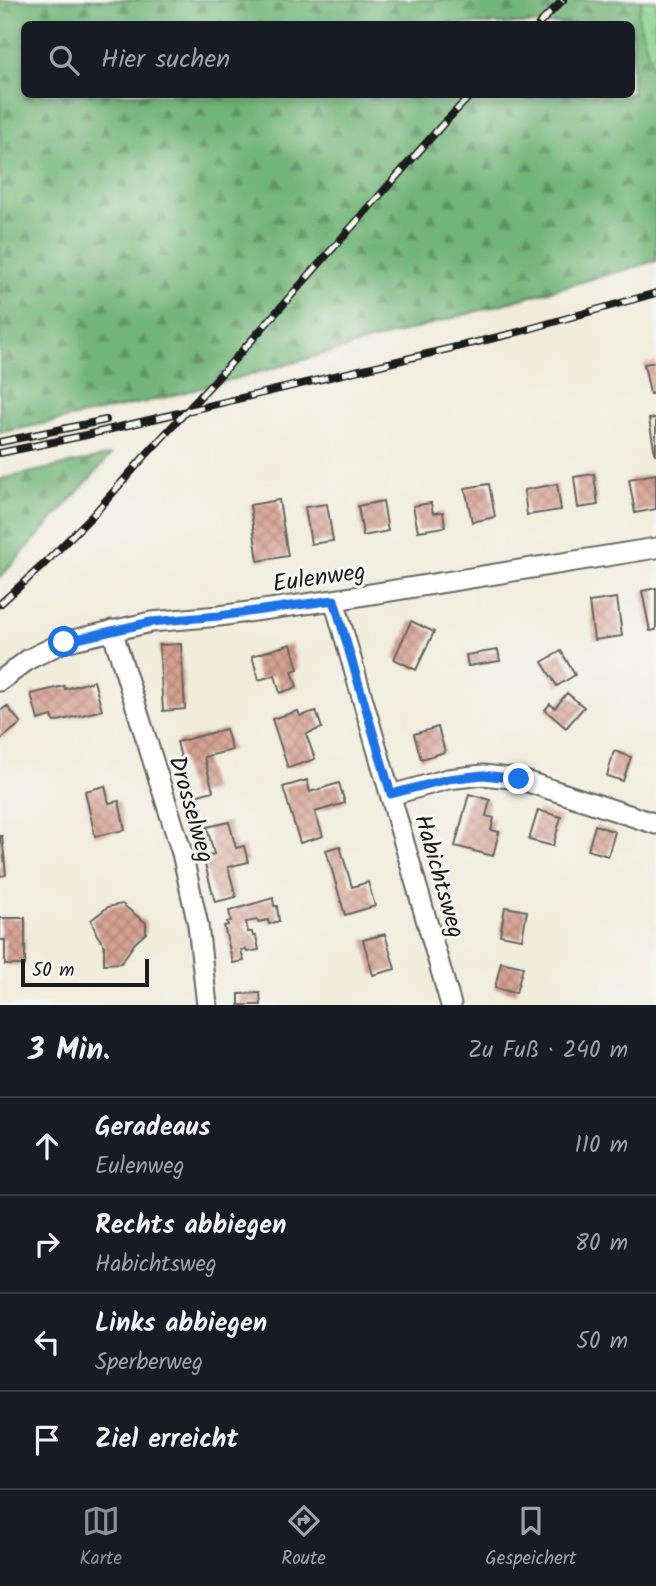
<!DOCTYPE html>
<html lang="de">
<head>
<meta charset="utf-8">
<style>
	body { margin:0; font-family:Kalam,sans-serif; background:#20242c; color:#f1f3f6 }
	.scale { position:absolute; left:21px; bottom:18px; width:128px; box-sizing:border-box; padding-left:7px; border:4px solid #1c1c1c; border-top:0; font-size:19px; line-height:24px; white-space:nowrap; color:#1c1c1c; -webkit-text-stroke:5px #f6f6f2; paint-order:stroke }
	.stop { position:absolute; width:21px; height:21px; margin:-16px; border:5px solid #1a73e8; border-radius:50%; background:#fff }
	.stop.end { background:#1a73e8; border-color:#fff; box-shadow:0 2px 7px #0008 }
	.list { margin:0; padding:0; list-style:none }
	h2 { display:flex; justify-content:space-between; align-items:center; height:91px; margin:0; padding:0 28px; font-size:30px }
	h2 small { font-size:23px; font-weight:400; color:#9ea1a6 }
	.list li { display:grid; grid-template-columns:46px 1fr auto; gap:21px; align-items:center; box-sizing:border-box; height:98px; padding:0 28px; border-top:2px solid #363941 }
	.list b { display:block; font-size:26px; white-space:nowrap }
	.list p { margin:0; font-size:23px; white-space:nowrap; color:#9ea1a6 }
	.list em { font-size:23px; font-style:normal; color:#9ea1a6 }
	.icon { flex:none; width:38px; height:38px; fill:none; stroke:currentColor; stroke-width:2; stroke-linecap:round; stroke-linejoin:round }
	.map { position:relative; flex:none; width:656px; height:1005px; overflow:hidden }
	.search { position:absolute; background:#171b24; box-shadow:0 4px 10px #0003; left:21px; right:21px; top:21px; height:77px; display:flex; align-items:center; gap:18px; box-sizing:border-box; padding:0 24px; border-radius:10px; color:#9ea1a6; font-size:26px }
	.sheet { height:483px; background:#171b24 }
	nav { display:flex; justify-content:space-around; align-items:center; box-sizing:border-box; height:98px; border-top:2px solid #363941; background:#171b24; font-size:19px; color:#9ea1a6 }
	nav a { display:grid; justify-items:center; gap:4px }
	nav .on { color:#8c9099 }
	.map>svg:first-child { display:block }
	.forest { fill:url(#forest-firs); stroke:#47684a; stroke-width:2; fill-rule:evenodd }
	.park { fill:url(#park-crowns); stroke:#547854; stroke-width:2 }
	.building { fill:url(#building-cross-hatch) }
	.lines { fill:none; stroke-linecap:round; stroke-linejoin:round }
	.street-casing { stroke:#66655f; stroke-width:23 }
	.street { stroke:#fff; stroke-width:19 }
	.rail-casing { stroke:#1c1c1c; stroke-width:8 }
	.rail { stroke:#f6f6f2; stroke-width:5; stroke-dasharray:16; stroke-linecap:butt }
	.route { stroke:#1a73e8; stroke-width:9 }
	.labels { text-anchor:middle; stroke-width:6; stroke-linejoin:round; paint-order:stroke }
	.street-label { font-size:24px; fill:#1c1c1c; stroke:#f6f6f2 }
</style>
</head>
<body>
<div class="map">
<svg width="656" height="1005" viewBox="0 0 656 1005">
	<defs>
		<pattern id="forest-firs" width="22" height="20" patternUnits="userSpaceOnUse" patternTransform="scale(1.75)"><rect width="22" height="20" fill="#72b578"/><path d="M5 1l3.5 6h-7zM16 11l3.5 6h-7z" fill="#5d9262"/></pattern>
		<pattern id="park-crowns" width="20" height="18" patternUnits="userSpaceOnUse" patternTransform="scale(1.75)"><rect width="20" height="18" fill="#8dd38c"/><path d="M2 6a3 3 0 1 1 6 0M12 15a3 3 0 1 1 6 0" fill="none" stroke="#79b578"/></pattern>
		<pattern id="building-cross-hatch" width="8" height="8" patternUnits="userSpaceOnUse" patternTransform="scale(1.75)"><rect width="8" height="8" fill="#d7a293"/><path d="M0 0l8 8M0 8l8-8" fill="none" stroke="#ae8377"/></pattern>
	</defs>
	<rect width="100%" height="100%" fill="#f6f6f2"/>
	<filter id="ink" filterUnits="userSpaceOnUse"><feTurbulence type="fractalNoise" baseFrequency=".0143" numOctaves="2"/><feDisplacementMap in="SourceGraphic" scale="14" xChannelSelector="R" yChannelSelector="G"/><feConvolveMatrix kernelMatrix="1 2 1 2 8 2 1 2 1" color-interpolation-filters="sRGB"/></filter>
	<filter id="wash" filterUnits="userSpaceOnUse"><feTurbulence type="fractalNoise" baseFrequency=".00686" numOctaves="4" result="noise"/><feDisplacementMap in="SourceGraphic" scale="28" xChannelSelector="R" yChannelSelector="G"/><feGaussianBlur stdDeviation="1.57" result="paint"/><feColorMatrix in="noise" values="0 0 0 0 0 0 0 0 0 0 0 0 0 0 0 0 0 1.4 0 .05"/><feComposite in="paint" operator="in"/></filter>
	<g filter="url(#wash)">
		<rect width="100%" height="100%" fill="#f0eddb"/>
		<path class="forest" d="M0,0H656V261L289,364L164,398L0,433ZM24,24H632V94H24Z
			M111,455L0,578V479Z"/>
		<path class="park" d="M642,0H656V80L638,17Z"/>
		<g id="blocks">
			<path class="building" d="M656,362V393L650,394L644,364Z
				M656,418V454H655L649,419Z
				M594,474L598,505L578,508L574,477Z
				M656,474V509L635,513L629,479Z
				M489,484L495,517L472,522L465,488Z
				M557,484L561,510L527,515L524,490Z
				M279,500L288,556L258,561L250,505Z
				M383,501L388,531L363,536L358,506Z
				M431,503L433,513L443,512L445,527L418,531L413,506Z
				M327,504L333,541L311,544L305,507Z
				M656,588V630L650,631L642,591Z
				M617,598L622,636L594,640L589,602Z
				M411,621L434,632L416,670L394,659Z
				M181,644L185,709L163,711L159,645Z
				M291,644L298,669L292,671L297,687L280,693L275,675L259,680L252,656Z
				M498,650L500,661L468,666L466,655Z
				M561,651L575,675L557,686L542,662Z
				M94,681L102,710L54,722L52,716L38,720L31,694L64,686L65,689Z
				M567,693L584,707L566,728L545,710L550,704L555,708Z
				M7,706L21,723L0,740V711Z
				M298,711L300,716L316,711L322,728L306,734L315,759L288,768L272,719Z
				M438,727L445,752L421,759L414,734Z
				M226,729L232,750L204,757L213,791L191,797L177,742Z
				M614,751L631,757L623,781L607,776Z
				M307,780L310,792L339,783L345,803L315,812L323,836L300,843L283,787Z
				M105,786L109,803L119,801L125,830L95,836L85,791Z
				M469,794L490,800L486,816L494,818L491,830L499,832L493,856L455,846Z
				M538,810L561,817L553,846L529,840Z
				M229,822L236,848L244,846L248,862L228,867L236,897L215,902L203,857L214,854L207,827Z
				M595,825L615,832L608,856L588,850Z
				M0,836H2L6,875L0,876Z
				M340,846L352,887L368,882L375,906L345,915L326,850Z
				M273,898L274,906H277L279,921L269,924L268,920L258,922L257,920L246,922L248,932H252L253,936H256L259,950L247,952L246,949L241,950L244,961L233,963L224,926L228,925L227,922L231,921L229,911Z
				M122,904L146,923V933L135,943L121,963L104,964V945L97,935L91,920L108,907Z
				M505,907L527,911L522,939L500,935Z
				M0,918H25V965H5V940H0Z
				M385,934L395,969L373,975L363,940Z
				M501,962L523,967L516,993L495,988Z
				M260,993L261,1005H239V994Z"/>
		</g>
	</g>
	<g filter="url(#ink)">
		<use href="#blocks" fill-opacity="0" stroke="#66655f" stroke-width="2"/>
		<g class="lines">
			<g class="street-casing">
				<path id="street" d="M334,600L451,1005
					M112,630L182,853L198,925L207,1005
					M0,681L29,659L64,642L151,622L219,616L334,600L656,548
					M391,795L448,779L483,775L519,779L656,824"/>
			</g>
			<use href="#street" class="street"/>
			<g class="rail-casing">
				<path id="rail" d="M539,24L563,0
					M0,442L106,420
					M0,453L82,436L511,334L656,293
					M0,604L43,565L95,513L144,457L234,360L443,124L472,94"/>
			</g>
			<use href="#rail" class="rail"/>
		</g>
	</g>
	<g class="lines" filter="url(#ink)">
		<path class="route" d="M64,642L151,622L219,616L334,600L391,794L448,779L483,775L519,779"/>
	</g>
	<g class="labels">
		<g class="street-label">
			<text transform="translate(319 577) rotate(-8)" y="8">Eulenweg</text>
			<text transform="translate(192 809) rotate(74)" y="8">Drosselweg</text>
			<text transform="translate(440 876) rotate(74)" y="8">Habichtsweg</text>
		</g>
	</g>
</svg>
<div class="scale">50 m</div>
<div class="stop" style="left:64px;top:642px"></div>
<div class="stop end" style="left:519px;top:779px"></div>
<div class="search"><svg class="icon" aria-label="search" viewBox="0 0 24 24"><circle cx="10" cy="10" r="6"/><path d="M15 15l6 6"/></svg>Hier suchen</div>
</div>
<section class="sheet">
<h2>3 Min.<small>Zu Fuß · 240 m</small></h2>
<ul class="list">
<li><svg class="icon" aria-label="ahead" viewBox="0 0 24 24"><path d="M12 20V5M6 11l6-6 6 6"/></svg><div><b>Geradeaus</b><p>Eulenweg</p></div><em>110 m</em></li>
<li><svg class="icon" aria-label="right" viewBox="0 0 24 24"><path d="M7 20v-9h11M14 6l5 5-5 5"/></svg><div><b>Rechts abbiegen</b><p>Habichtsweg</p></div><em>80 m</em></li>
<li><svg class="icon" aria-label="left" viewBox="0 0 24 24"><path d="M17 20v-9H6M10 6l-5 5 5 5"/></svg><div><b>Links abbiegen</b><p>Sperberweg</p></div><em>50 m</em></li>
<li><svg class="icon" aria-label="arrive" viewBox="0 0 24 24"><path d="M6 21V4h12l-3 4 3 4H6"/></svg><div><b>Ziel erreicht</b></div></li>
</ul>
</section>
<nav>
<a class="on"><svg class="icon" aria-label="map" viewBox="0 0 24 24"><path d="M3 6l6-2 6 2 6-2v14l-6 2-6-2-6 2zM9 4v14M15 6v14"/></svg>Karte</a>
<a><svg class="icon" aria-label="directions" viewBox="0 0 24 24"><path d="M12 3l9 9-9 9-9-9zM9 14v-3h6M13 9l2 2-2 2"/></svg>Route</a>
<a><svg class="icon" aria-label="saved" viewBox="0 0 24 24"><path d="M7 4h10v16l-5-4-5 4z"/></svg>Gespeichert</a>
</nav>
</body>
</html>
